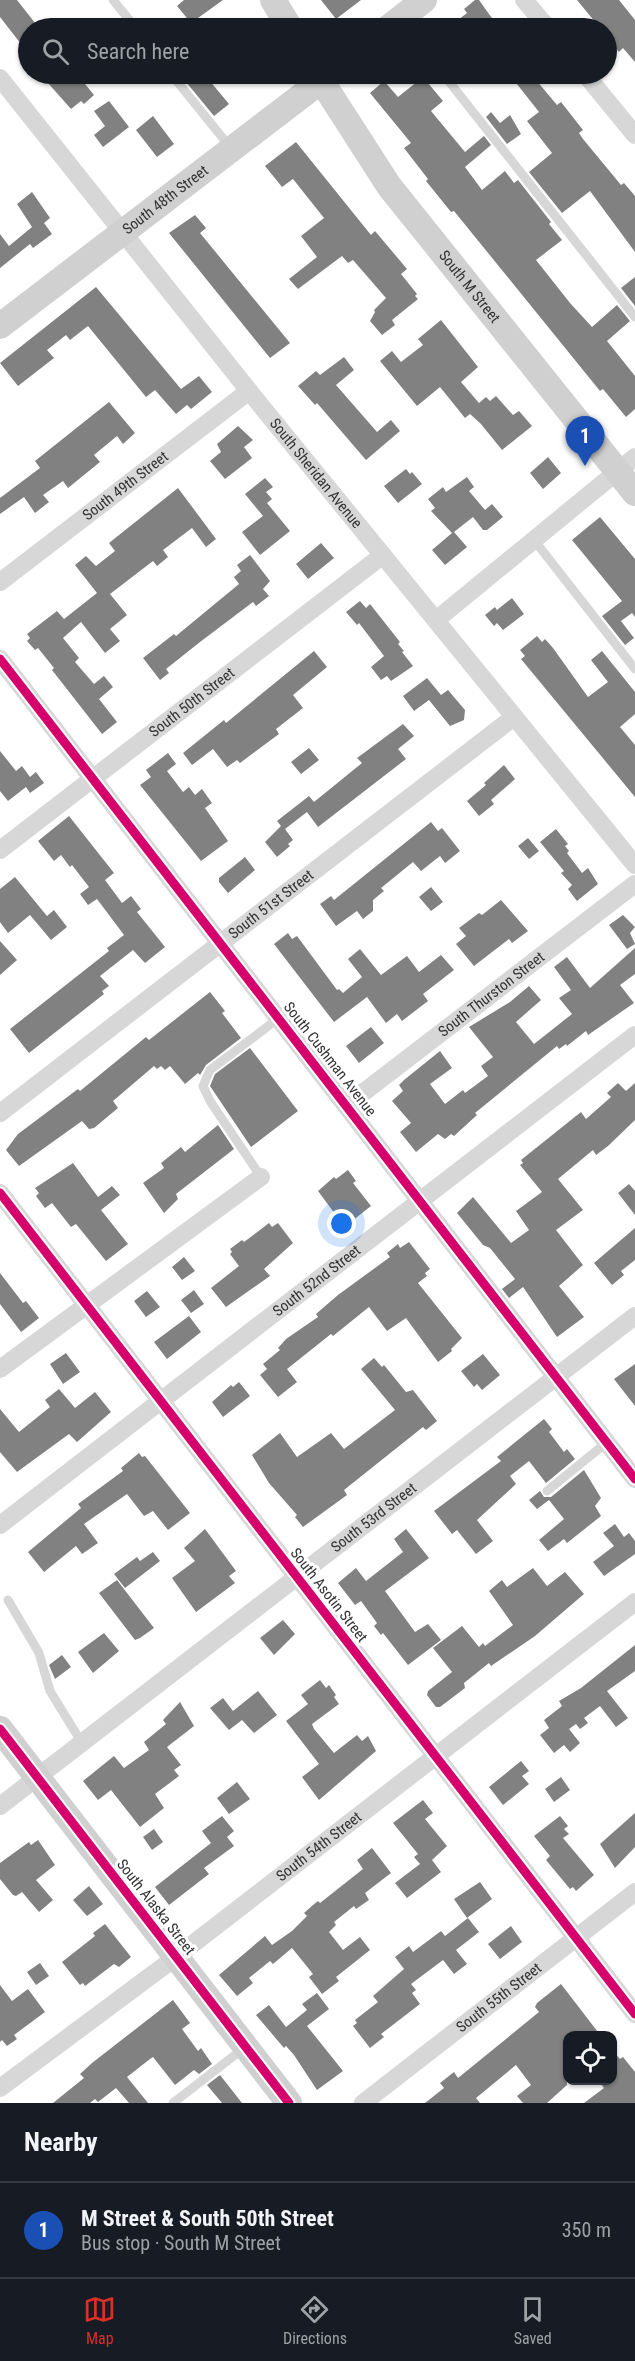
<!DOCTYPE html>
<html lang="en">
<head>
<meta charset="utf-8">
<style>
	body { margin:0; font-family:"Roboto Condensed",sans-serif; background:#242831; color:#f1f3f6 }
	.controls { position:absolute; right:18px; bottom:18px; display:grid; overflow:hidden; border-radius:12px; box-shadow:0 2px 4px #0004 }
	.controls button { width:54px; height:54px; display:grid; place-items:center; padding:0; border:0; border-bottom:2px solid #363941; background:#171b24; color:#f1f3f6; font:30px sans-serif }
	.you { position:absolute; left:342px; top:1224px; width:21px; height:21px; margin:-15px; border:4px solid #fff; border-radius:50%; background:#1a73e8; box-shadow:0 0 0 9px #1a73e833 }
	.badge { display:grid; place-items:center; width:39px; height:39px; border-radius:50%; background:#d93025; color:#fff; font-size:20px; font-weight:700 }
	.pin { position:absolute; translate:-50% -50px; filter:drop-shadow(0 2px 3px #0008) }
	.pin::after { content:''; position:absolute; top:32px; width:21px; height:18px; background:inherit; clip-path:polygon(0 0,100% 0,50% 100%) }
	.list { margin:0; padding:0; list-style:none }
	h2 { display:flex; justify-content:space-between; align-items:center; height:78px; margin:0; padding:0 24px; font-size:26px }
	h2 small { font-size:20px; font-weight:400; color:#9ea1a6 }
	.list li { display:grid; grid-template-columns:39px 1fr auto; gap:18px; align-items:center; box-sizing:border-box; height:96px; padding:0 24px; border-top:2px solid #363941 }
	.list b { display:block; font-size:22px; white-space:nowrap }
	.list p { margin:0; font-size:20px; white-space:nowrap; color:#9ea1a6 }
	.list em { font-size:20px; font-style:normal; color:#9ea1a6 }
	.icon { flex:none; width:33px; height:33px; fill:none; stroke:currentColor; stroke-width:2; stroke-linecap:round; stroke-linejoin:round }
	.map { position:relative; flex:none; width:635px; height:2103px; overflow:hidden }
	.search { position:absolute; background:#171b24; box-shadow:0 2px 4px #0004; left:18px; right:18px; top:18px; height:66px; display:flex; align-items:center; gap:15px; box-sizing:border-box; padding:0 21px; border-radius:33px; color:#9ea1a6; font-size:22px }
	.sheet { height:174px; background:#171b24 }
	nav { display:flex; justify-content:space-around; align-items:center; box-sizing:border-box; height:84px; border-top:2px solid #363941; background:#171b24; font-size:16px; color:#9ea1a6 }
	nav a { display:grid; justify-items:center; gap:3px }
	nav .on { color:#d93025 }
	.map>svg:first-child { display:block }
	.building { fill:#818181 }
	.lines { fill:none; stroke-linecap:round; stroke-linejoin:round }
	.lane { stroke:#d7d7d7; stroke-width:9 }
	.street { stroke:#d7d7d7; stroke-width:18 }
	.secondary { stroke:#d0d0d0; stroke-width:26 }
	.cycleway-casing { stroke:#fff; stroke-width:13 }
	.cycleway { stroke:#d6006c; stroke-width:9 }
	.labels { text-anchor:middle; stroke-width:6; stroke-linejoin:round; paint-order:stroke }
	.street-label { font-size:15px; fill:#333; stroke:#fff }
</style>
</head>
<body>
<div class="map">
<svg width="635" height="2103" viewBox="0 0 635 2103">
	<rect width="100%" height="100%" fill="#fff"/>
	<path class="building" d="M0,0H17L39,28H28V53L0,17Z
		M184,0H223L191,23L177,6Z
		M321,0H361L336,19Z
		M475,0H479L499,28H448L467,13L464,9Z
		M577,0H619L635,20V62L623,48L619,52L606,37V28H600Z
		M40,74H77L94,95L84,104L81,101L71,109Z
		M198,74H204L229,104L214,116L186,82Z
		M509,74H531L557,105L561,102L583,130L579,133L583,139L621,185L624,183L635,196V252L590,191L562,213L529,172L552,153L527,121L539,112Z
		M423,77L443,101L431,111L465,152L484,136L491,145L465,167L482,190L505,171L514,183L518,180L551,222L549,224L562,240L536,260L570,303L592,327L617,305L630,321L607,341L635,376V409L626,417L603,389L600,391L454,211L451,212L426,181L428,179L404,148L411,143L370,93L384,81L398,97Z
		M109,101L129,127L103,147L94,135L105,126L94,111Z
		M491,112L500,123L510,115L521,134L507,144L486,117Z
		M153,116L174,144L157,157L136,130Z
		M296,142L371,235L375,231L407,269L401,274L417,294L415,296L418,299L392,320L395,325L382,335L370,321L375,312L374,310L386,298L353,260L348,263L342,256L298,289L289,279L317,257L301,236L324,218L293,179L282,187L265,166Z
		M32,192L50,218L44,223L52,234L33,248L30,244L0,268V234L9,246L32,227L17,204Z
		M195,215L206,228L200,233L290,343L270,358L169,233Z
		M635,277V306L621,288Z
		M96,287L181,389L199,376L212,392L191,409L187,405L176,414L155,390L146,397L88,326L70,340L66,335L47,350L54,358L18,386L0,363Z
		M441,320L478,367L461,382L479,403L486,397L490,401L496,396L513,415L519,411L532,426L502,450L481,424L470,414L465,418L440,387L417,406L380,361L392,351L401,362L423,345L418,339Z
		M344,357L354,370L336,385L377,432L391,420L400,431L366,460L317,403L315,405L298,386L316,371L320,375Z
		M109,402L135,433L123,444L117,436L94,455L100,462L68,488L63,481L43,495L49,502L35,513L24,497L0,514V498L40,468L35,461Z
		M238,426L253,440L244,447L252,458L225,479L210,461L221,452L217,444Z
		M548,457L561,473L543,489L530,473Z
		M406,469L410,474L412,472L422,484L398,503L384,486Z
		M467,477L474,487L469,491L485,510L492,504L503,517L487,530H483L473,517L454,532L467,547L445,565L432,550L452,533L431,511L435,508L428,499L443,487L446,492Z
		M265,478L273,487L266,492L272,499L267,503L290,531L260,555L242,532L263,516L245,494Z
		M178,488L216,539L206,547L192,528L163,550L168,557L157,566L153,561L110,594L127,615L110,629L120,641L105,653L81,622L63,638L79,658L75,662L94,684L104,676L113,687L99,699L117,722L102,734L52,670L54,668L38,648L35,650L27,641L30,638L27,634L57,611L64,619L97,593L75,565L86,556L96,566L115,551L109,543Z
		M600,517L635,559V617L632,613L621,621L634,638L625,645L602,616L622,601L572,540Z
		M321,543L334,558L308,579L296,564Z
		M250,555L270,581L263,589L269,596L256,606L253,602L200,642L166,669L169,673L160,680L143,658L174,634L176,636L239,584L234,577L241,571L237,565Z
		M512,598L524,614L503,630L497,623L494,626L485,615L495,607L497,610Z
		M360,601L366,608L370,604L400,642L398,644L404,651L402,652L413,666L391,681L387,676L381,680L371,667L384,656L359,623L357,625L346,612Z
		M537,636L542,642L545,639L553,648L588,697L608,682L591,660L602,651L635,692V714L620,727L635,745V797L521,659L525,656L520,650Z
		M314,651L327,667L293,695L303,708L276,729L279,734L240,763L237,760L227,767L213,749L192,765L183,753L224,720L226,723Z
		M427,678L441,695L448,690L465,710L464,720L450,726L429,700L414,711L403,696Z
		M403,724L414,736L398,749L406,759L318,827L307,812L285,829L293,840L288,844L290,846L277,857L265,842L281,826L277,821L309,796L314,802L362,763L357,758Z
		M309,748L319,760L301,774L291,762Z
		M0,751L16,771L22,766L30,777L36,772L44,783L30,793L26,787L8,801L0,791Z
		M168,753L176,764L167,771L183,792L189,787L195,795L202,789L212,803L205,808L228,841L201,861L140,785L151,777L146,770Z
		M504,765L515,779L491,800L494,804L479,816L467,801L486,785L484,783Z
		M69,816L114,873L105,880L122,903L131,896L141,909L137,912L165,947L145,963L133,950L100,976L109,986L102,991L104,994L29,1053L10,1029L109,951L107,948L124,935L97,899L88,905L80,894L89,887L72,865L70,867L61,855L54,861L38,841Z
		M431,822L438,831L442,828L460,851L445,863L440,856L421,871L413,862L381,888L384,891L373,900V911L363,919L357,911L336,926L320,904L331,896L334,900Z
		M556,829L568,844L565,846L569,851L567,853L582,873L588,868L598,884L577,901L568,889L572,885L561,873L564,871L540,842Z
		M528,838L539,851L529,859L518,846Z
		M245,857L255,870L228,893L219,882V878Z
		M15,877L47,916L54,910L67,927L51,940L30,915L8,933L0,922V889Z
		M431,887L443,902L431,911L419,897Z
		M501,900L528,931L512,943L509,939L474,966L456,944L466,936L459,928L479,913L482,915Z
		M623,915L635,927L630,933L635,944L627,949L609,925Z
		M288,933L292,939L297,936L337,990L339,989L343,993L362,977L348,959L360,949L381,975L407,956L419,972L441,955L454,970L423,994L428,1001L402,1021L397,1014L386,1023L367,997L334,1022L274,944Z
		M0,941L17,960L0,975Z
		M635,948V974L620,985L634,1003L588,1035L586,1031L567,1046L566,1044L559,1049L557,1046L475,1113L477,1115L454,1136L451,1134L445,1139L438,1134L416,1152L400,1132L411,1123L392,1101L403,1091L399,1085L404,1080L440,1051L452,1068L430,1084L445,1104L463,1090L465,1093L488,1076L481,1066L493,1057L469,1027L510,1002L529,986L541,1000L516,1022L534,1044L572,1014L559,998L571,990L554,967L567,957L590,988Z
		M210,992L225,1011L222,1013L241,1038L206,1065L200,1075L198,1073L185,1084L170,1066L165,1070L161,1066L157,1069L154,1066L113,1101L118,1108L94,1128L89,1129L82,1121L19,1166L6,1150L18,1134L78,1089L80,1091L146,1037L149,1040Z
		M371,1027L384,1043L359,1063L346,1046Z
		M250,1048L298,1111L251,1147L210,1086L215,1074Z
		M618,1083L626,1091L635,1083V1120L608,1146L596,1155L593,1150L558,1179L583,1210L556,1230L583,1265L559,1286L584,1317L557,1337L523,1287L509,1298L502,1289L515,1279L490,1248L483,1245L457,1213L473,1197L511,1243L529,1230L516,1211L542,1192L520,1165L523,1163L521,1160L581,1112L586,1119L611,1097L607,1093Z
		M218,1125L234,1149L176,1194L178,1199L164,1213L143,1183L164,1168L161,1163L181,1147L185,1152Z
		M73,1163L98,1197L112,1186L120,1195L101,1210L128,1244L106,1261L76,1224L71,1227L52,1203L45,1208L36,1196L39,1193L35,1188Z
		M348,1170L356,1181L353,1183L371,1206L338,1232L328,1220L335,1214L318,1191L334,1177L336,1179Z
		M629,1184L635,1191V1215L618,1193Z
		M269,1223L272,1227L278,1223L293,1243L264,1269L270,1276L226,1307L211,1288L239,1266L230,1254L232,1252L230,1249L242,1240L244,1242Z
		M635,1228V1260L621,1271L624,1275L612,1285L594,1263Z
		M409,1242L430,1269L425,1273L427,1276L418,1283L462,1338L451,1349L452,1351L438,1362L406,1318L387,1331L369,1307L333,1336L331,1334L287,1369L297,1382L278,1397L260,1375L267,1369L263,1364L280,1350L278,1348L286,1339L318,1317L316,1314L338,1295L390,1257L387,1253L398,1244L400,1248Z
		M184,1257L195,1271L182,1280L172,1267Z
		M0,1273L23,1303L26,1301L39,1318L21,1332L0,1304Z
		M194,1290L204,1304L191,1313L181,1300Z
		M147,1291L160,1307L146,1317L134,1301Z
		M189,1316L201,1332L167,1359L154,1342Z
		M66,1353L80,1372L63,1384L50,1364Z
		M483,1354L500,1375L482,1390L477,1384L474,1387L461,1371Z
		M374,1358L382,1367L384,1365L406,1392L413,1390L437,1421L426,1430L423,1427L344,1490L347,1495L303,1527L295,1517L297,1515L269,1483L252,1455L280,1433L297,1457L331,1433L344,1449L395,1410L361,1369Z
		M635,1364V1406L614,1379Z
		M239,1382L250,1396L223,1417L212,1402L231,1385L233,1387Z
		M59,1389L75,1408L95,1392L111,1412L77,1442L69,1434L17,1472L0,1452V1409L19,1432L50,1407L45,1400Z
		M544,1419L552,1429L549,1432L564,1452L567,1449L575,1459L546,1483L529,1461L510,1476L516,1484L477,1520L493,1541L476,1554L457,1530L452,1534L434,1511L501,1461L497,1457Z
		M139,1453L142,1457L145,1456L190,1513L168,1530L153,1511L144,1516L127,1494L84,1524L98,1543L82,1554L76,1546L44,1572L28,1552L81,1508L78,1504L123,1471L121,1468Z
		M584,1470L601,1498L595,1506L601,1516L567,1543L564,1539L548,1551L539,1540L564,1519L549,1500L537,1509L529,1500L540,1491L544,1497H551Z
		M615,1524L624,1537L629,1533L635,1541V1554L604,1576L593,1562L614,1546L603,1533Z
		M205,1529L236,1571L229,1576L235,1583L196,1612L172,1578L195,1561L184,1548Z
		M406,1529L429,1558L385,1591L415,1632L428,1624L441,1640L408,1665L383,1633L381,1635L374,1626L377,1623L361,1601L355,1605L338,1583L356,1568L366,1581L403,1552L394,1539Z
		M153,1552L160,1561L125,1588L114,1574L137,1557L140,1561Z
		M533,1568L547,1586L565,1572L584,1594L535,1636L491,1666L489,1663L464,1683L465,1688L440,1707H436L427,1695L428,1691L452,1672L433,1648L462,1626L479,1647L483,1643L485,1646L513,1625L489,1591L502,1580L507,1587Z
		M117,1580L154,1628L140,1638L135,1640L99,1593Z
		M283,1620L295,1634L274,1655L260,1638Z
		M104,1633L119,1651L93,1673L78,1652Z
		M635,1645V1671L607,1691L628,1718L616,1727L600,1706L584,1718L588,1723L580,1729L576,1724L569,1729L580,1743L570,1752L564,1745L554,1753L540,1735L549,1728L544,1720L562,1706L559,1701L581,1688Z
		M62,1655L71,1667L55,1679L49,1665Z
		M320,1680L326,1688L329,1685L336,1695L334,1697L339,1704L312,1724L314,1729L334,1753L357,1735L362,1741L368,1736L376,1751L319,1800L302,1777L319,1764L286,1721L308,1704L301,1695Z
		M258,1691L277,1715L254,1733L242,1720L229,1730L210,1708L223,1698L233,1711Z
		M180,1702L194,1726L167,1747L181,1765L174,1770L179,1776L155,1794L164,1808L140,1827L111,1790L98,1800L83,1781L114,1756L124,1768L149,1750L144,1742L166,1724L163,1720Z
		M521,1761L529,1771L522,1776L529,1784L503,1805L489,1787Z
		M561,1777L570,1790L554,1802L545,1789Z
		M237,1782L250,1799L229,1814L217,1798Z
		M423,1800L433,1813L425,1819L447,1846L432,1860L441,1872L407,1898L395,1883L420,1864L414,1857L418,1854L393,1823Z
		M635,1813V1847L615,1868L600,1844Z
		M222,1816L234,1831L227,1837L234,1846L204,1868L209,1874L169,1905L155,1887L211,1843L202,1831Z
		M560,1816L568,1826L564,1829L569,1834L563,1838L594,1875L576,1891L573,1887L570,1889L546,1860L550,1856L534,1836Z
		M154,1829L163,1842L152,1850L143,1837Z
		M38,1840L55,1865L36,1880L53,1900L39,1912L22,1892L16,1896L13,1895L0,1879V1863L29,1842L31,1845Z
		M372,1848L391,1873L365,1893L369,1900L356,1909L354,1906L334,1922L336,1925L329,1932L343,1950L360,1937L370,1950L336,1977L339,1981L322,1994L309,1977L313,1974L292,1948L273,1964L270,1961L249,1978L253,1983L237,1996L219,1975L265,1936L272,1945L292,1931L307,1916L304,1913L313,1905L318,1901L320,1903L363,1869L357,1860Z
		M480,1882L492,1899L467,1918L454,1899Z
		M89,1886L103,1904L87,1916L73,1900Z
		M468,1918L479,1932L456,1950L467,1964L454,1974L443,1960L411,1984L416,1990L412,1993L420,2004L381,2034L384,2037L370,2048L353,2026L357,2023L355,2020L378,2002L373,1996L404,1969L395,1957L409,1946L413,1952L441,1931L445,1936Z
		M105,1924L131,1957L119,1967L114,1964L85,1986L83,1983L80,1985L62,1962L95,1936L93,1933Z
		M511,1926L522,1942L500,1959L488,1944Z
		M40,1963L49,1976L36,1985L27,1972Z
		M561,1984L601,2036H567V2085L547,2103H523L517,2096L531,2085L516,2065L476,2098L480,2103H425L444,2088L440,2083L454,2072L458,2078L539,2012L535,2007L537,2003Z
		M0,1985L12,2001L28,1989L45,2012L14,2035L17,2039L7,2046L2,2040L0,2042Z
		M317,1993L329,2009L307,2026L343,2071L317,2090L294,2055L286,2046L284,2048L256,2015L269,2005L286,2027L307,2010L302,2004Z
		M173,2000L190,2023L182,2029L198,2051L201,2048L212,2064L199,2074L194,2070L175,2085L153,2057L150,2059L127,2077L148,2103H129L116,2088L98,2102L95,2099L90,2103H53L84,2078L80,2074L92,2063Z
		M612,2050L620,2059L623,2057L635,2072V2103H584L604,2088L598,2080H612Z
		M220,2075L242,2103H222L207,2085Z"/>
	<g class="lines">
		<path class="lane" d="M113,0L136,28
			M171,74L230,147
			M443,74L635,317
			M534,540L635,669
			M261,1177L210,1101L203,1086L210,1070L279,1018
			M547,1491L606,1443
			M8,1600L39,1653L50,1691L82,1743
			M173,2103L244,2048"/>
		<g class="street">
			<path d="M524,0L548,28"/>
			<path d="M585,74L635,135"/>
			<path id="s1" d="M0,78L249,391L635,865"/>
			<path id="s2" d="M0,582L249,391"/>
			<path d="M436,620L635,457"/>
			<path d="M0,659L635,1479"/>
			<path id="s3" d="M0,850L383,555"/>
			<path id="s4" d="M347,1105L635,884"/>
			<path id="s5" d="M0,1113L514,717"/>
			<path d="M0,1193L635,2014"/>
			<path d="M0,1369L261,1177"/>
			<path id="s6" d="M0,1525L635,1035"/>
			<path id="s7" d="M0,1806L635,1316"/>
			<path id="s8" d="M0,2088L176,1957L635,1602"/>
			<path id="s9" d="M363,2103L635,1892"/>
		</g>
		<g class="secondary">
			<path d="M273,0L290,28"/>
			<path d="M388,28L424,0"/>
			<path id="s10" d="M317,74L389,186L635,493"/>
			<path id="s11" d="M0,326L330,74"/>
			<path d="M0,1729L289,2103"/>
		</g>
		<g class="cycleway-casing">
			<path id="cycleway" d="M0,659L635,1479
				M0,1193L635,2014
				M0,1729L289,2103"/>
		</g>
		<use href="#cycleway" class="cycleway"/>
	</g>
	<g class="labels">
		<g class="street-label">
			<text dy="5" stroke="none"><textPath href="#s11" startOffset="208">South 48th Street</textPath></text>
			<text dy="5" stroke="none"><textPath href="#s10" startOffset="262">South M Street</textPath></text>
			<text dy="5" stroke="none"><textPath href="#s1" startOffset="506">South Sheridan Avenue</textPath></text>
			<text dy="5" stroke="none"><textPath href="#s2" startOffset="158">South 49th Street</textPath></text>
			<text dy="5" stroke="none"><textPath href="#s3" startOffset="242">South 50th Street</textPath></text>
			<text dy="5" stroke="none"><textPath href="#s5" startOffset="342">South 51st Street</textPath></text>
			<text dy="5" stroke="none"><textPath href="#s4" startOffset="182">South Thurston Street</textPath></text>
			<text transform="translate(330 1059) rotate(52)" y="5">South Cushman Avenue</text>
			<text dy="5" stroke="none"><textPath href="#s6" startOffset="400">South 52nd Street</textPath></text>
			<text dy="5" stroke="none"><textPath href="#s7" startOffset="472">South 53rd Street</textPath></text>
			<text transform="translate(329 1595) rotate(52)" y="5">South Asotin Street</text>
			<text dy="5" stroke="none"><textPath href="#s8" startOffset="400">South 54th Street</textPath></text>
			<text transform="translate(156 1907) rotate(52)" y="5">South Alaska Street</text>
			<text dy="5" stroke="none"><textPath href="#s9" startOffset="172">South 55th Street</textPath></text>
		</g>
	</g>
</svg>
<div class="controls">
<button><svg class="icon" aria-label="locate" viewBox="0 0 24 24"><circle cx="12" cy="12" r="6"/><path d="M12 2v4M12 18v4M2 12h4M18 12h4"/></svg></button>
</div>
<div class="you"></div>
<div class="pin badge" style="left:585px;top:466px;background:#1a4fb4">1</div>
<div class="search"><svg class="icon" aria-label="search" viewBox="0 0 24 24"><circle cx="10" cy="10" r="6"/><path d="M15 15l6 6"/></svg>Search here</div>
</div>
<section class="sheet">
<h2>Nearby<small></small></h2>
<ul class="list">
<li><span class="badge" style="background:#1a4fb4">1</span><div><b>M Street &amp; South 50th Street</b><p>Bus stop · South M Street</p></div><em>350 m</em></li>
</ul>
</section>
<nav>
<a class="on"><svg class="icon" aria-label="map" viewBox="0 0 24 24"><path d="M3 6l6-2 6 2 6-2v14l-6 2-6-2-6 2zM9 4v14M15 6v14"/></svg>Map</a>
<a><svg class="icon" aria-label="directions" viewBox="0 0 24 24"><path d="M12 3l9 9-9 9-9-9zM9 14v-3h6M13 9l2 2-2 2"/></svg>Directions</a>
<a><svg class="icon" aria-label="saved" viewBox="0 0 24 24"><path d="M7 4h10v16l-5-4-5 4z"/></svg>Saved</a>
</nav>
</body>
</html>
